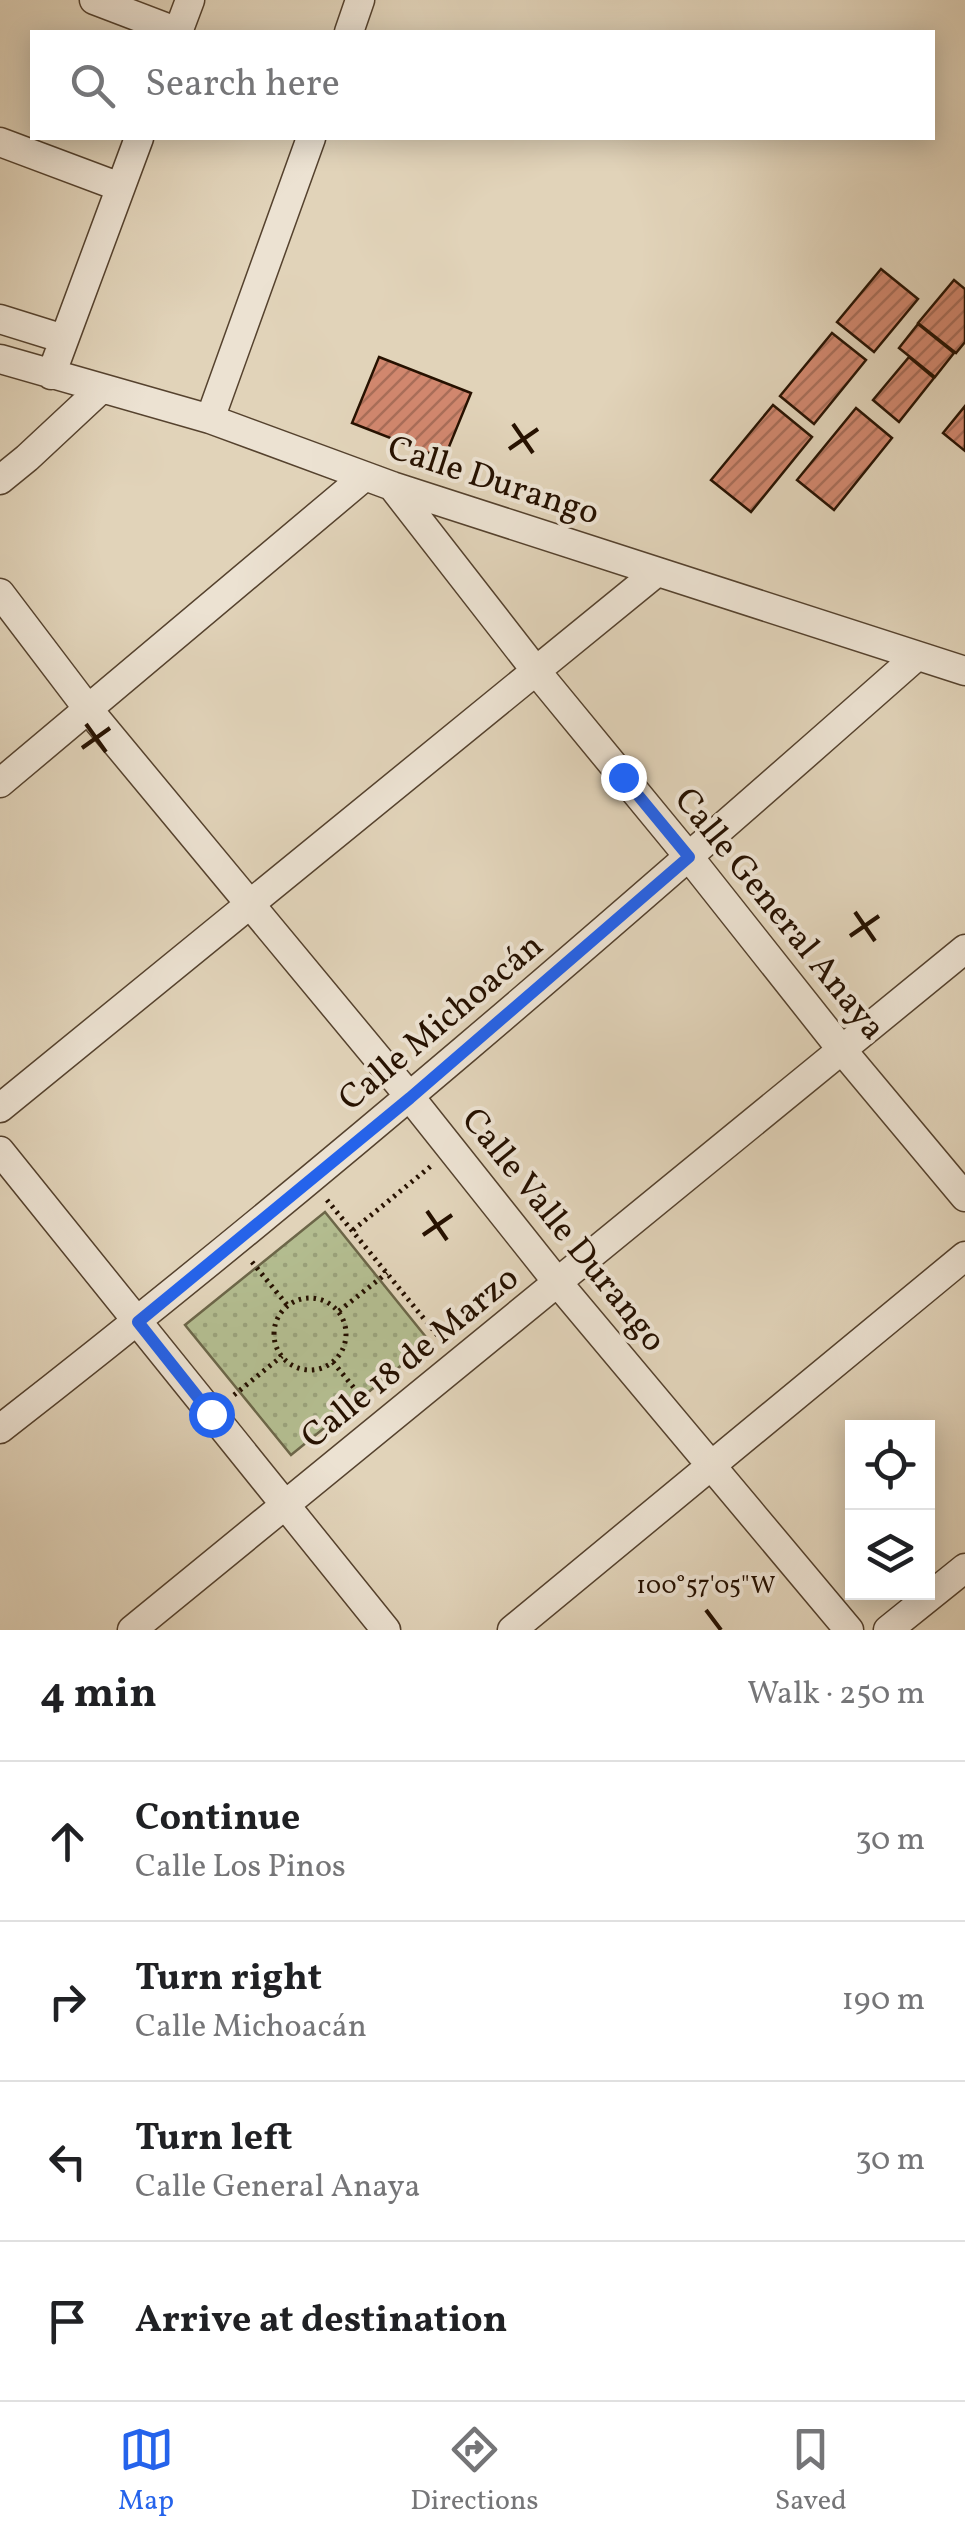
<!DOCTYPE html>
<html lang="en">
<head>
<meta charset="utf-8">
<style>
	body { margin:0; font-family:Vollkorn,serif; background:#f2f2f2; color:#202124 }
	.controls { position:absolute; right:30px; bottom:30px; display:grid; overflow:hidden; border-radius:0px; box-shadow:0 5px 25px #0003 }
	.controls button { width:90px; height:90px; display:grid; place-items:center; padding:0; border:0; border-bottom:2px solid #e0e0e0; background:#fff; color:#202124; font:50px sans-serif }
	.stop { position:absolute; width:30px; height:30px; margin:-22px; border:8px solid #2563eb; border-radius:50%; background:#fff }
	.stop.end { background:#2563eb; border-color:#fff; box-shadow:0 2px 10px #0008 }
	.list { margin:0; padding:0; list-style:none }
	h2 { display:flex; justify-content:space-between; align-items:center; height:130px; margin:0; padding:0 40px; font-size:42px }
	h2 small { font-size:32px; font-weight:400; color:#757577 }
	.list li { display:grid; grid-template-columns:65px 1fr auto; gap:30px; align-items:center; box-sizing:border-box; height:160px; padding:0 40px; border-top:2px solid #e0e0e0 }
	.list b { display:block; font-size:38px; white-space:nowrap }
	.list p { margin:0; font-size:32px; white-space:nowrap; color:#757577 }
	.list em { font-size:32px; font-style:normal; color:#757577 }
	.icon { flex:none; width:55px; height:55px; fill:none; stroke:currentColor; stroke-width:2; stroke-linecap:round; stroke-linejoin:round }
	.map { position:relative; flex:none; width:965px; height:1630px; overflow:hidden }
	.search { position:absolute; background:#fff; box-shadow:0 5px 25px #0003; left:30px; right:30px; top:30px; height:110px; display:flex; align-items:center; gap:25px; box-sizing:border-box; padding:0 35px; border-radius:0px; color:#757577; font-size:38px }
	.sheet { height:770px; background:#fff }
	nav { display:flex; justify-content:space-around; align-items:center; box-sizing:border-box; height:140px; border-top:2px solid #e0e0e0; background:#fff; font-size:28px; color:#757577 }
	nav a { display:grid; justify-items:center; gap:5px }
	nav .on { color:#2563eb }
	.map>svg:first-child { display:block }
	.park { fill:url(#park-dots); stroke:#6c6648; stroke-width:2.5 }
	.building { fill:url(#building-hatch); stroke:#261100; stroke-width:2.5 }
	.lines { fill:none; stroke-linecap:round; stroke-linejoin:round }
	.street-casing { stroke:#55422e; stroke-width:31 }
	.path { stroke:#261100; stroke-width:5; stroke-dasharray:2.5 5; stroke-linecap:butt }
	.street { stroke:#ece2d2; stroke-width:28 }
	.route { stroke:#2563eb; stroke-width:12 }
	.ticks { fill:none; stroke:#261100; stroke-width:4 }
	.labels { text-anchor:middle; stroke-width:8; stroke-linejoin:round; paint-order:stroke }
	.street-label { font-size:35px; fill:#261100; stroke:#ece2d2 }
	.ticks-label { font-size:25px; text-anchor:middle; fill:#261100; stroke:#ece2d2; stroke-width:8; stroke-linejoin:round; paint-order:stroke }
</style>
</head>
<body>
<div class="map">
<svg width="965" height="1630" viewBox="0 0 965 1630">
	<defs>
		<pattern id="park-dots" width="8" height="8" patternUnits="userSpaceOnUse" patternTransform="scale(2.5)"><rect width="8" height="8" fill="#b3bc8f"/><path d="M2 2h.1M6 6h.1" fill="none" stroke="#9aa17a" stroke-width="1.8" stroke-linecap="round"/></pattern>
		<pattern id="building-hatch" width="6" height="6" patternUnits="userSpaceOnUse" patternTransform="scale(2.5)"><rect width="6" height="6" fill="#d1876e"/><path d="M-1 1l2-2M0 6l6-6M5 7l2-2" fill="none" stroke="#a96d58"/></pattern>
	</defs>
	<rect width="100%" height="100%" fill="#e1d3b9"/>
	<filter id="stains"><feTurbulence type="fractalNoise" baseFrequency=".002" numOctaves="4"/><feColorMatrix values="0 0 0 0 .2 0 0 0 0 .09 0 0 0 0 .02 0 0 0 .5 -.17"/></filter>
	<radialGradient id="worn" r=".72"><stop offset=".6" stop-color="#630" stop-opacity="0"/><stop offset="1" stop-color="#630" stop-opacity=".3"/></radialGradient>
	<path class="park" d="M325,1212L430,1342L291,1455L185,1325Z"/>
	<path class="building" d="M881,269L918,299L874,352L837,322Z
		M954,280L965,289V342L956,353L918,323Z
		M918,324L954,353L935,377L899,348Z
		M832,333L866,360L814,424L780,396Z
		M379,357L471,393L444,459L352,423Z
		M909,357L934,378L899,422L873,400Z
		M773,405L812,437L751,512L711,480Z
		M965,406V451L943,433Z
		M856,408L892,438L834,510L797,480Z"/>
	<g class="lines">
		<g class="street-casing">
			<path id="street" d="M94,0L178,32
				M178,32L190,0
				M349,32L360,0
				M0,142L120,187
				M0,319L64,339
				M0,359L210,419L392,486L965,671
				M51,375L139,138
				M210,419L311,138
				M0,480L27,458L101,389
				M392,486L536,671L689,857L842,1050L965,1197
				M0,593L88,709L410,1097L558,1283L849,1630
				M0,783L364,477
				M0,1108L657,572
				M0,1151L386,1630
				M0,1429C316,1183 617,921 917,656
				M132,1630L965,949
				M512,1630L965,1256
				M888,1630L965,1568"/>
		</g>
		<path class="path" d="M327,1200L443,1342
			M353,1230L431,1166
			M252,1262L288,1306
			M274 1334a36 36 0 1 1 72 0a36 36 0 1 1-72 0Z
			M339,1311L387,1273
			M333,1362L367,1404
			M234,1395L282,1356"/>
		<use href="#street" class="street"/>
	</g>
	<g class="lines">
		<path class="route" d="M211,1414L138,1322L410,1098L689,857L623,777"/>
	</g>
	<path class="ticks" d="M513,424L533,453M509,449L538,429M86,724L106,752M82,748L110,728M855,912L875,941M850,936L879,916M427,1211L447,1240M423,1235L452,1215M706,1610L721,1630"/>
	<g class="labels">
		<g class="street-label">
			<text transform="translate(494 479) rotate(18)" y="12">Calle Durango</text>
			<text transform="translate(781 913) rotate(51)" y="12">Calle General Anaya</text>
			<text transform="translate(440 1021) rotate(-40)" y="12">Calle Michoacán</text>
			<text transform="translate(565 1229) rotate(51)" y="12">Calle Valle Durango</text>
			<text transform="translate(409 1356) rotate(-39)" y="12">Calle 18 de Marzo</text>
		</g>
	</g>
	<g class="ticks-label">
		<text x="706" y="1593">100°57'05"W</text>
	</g>
	<rect width="100%" height="100%" filter="url(#stains)"/>
	<rect width="100%" height="100%" fill="url(#worn)"/>
</svg>
<div class="controls">
<button><svg class="icon" aria-label="locate" viewBox="0 0 24 24"><circle cx="12" cy="12" r="6"/><path d="M12 2v4M12 18v4M2 12h4M18 12h4"/></svg></button>
<button><svg class="icon" aria-label="layers" viewBox="0 0 24 24"><path d="M12 4l9 5-9 5-9-5zM3 14l9 5 9-5"/></svg></button>
</div>
<div class="stop" style="left:211px;top:1414px"></div>
<div class="stop end" style="left:623px;top:777px"></div>
<div class="search"><svg class="icon" aria-label="search" viewBox="0 0 24 24"><circle cx="10" cy="10" r="6"/><path d="M15 15l6 6"/></svg>Search here</div>
</div>
<section class="sheet">
<h2>4 min<small>Walk · 250 m</small></h2>
<ul class="list">
<li><svg class="icon" aria-label="ahead" viewBox="0 0 24 24"><path d="M12 20V5M6 11l6-6 6 6"/></svg><div><b>Continue</b><p>Calle Los Pinos</p></div><em>30 m</em></li>
<li><svg class="icon" aria-label="right" viewBox="0 0 24 24"><path d="M7 20v-9h11M14 6l5 5-5 5"/></svg><div><b>Turn right</b><p>Calle Michoacán</p></div><em>190 m</em></li>
<li><svg class="icon" aria-label="left" viewBox="0 0 24 24"><path d="M17 20v-9H6M10 6l-5 5 5 5"/></svg><div><b>Turn left</b><p>Calle General Anaya</p></div><em>30 m</em></li>
<li><svg class="icon" aria-label="arrive" viewBox="0 0 24 24"><path d="M6 21V4h12l-3 4 3 4H6"/></svg><div><b>Arrive at destination</b></div></li>
</ul>
</section>
<nav>
<a class="on"><svg class="icon" aria-label="map" viewBox="0 0 24 24"><path d="M3 6l6-2 6 2 6-2v14l-6 2-6-2-6 2zM9 4v14M15 6v14"/></svg>Map</a>
<a><svg class="icon" aria-label="directions" viewBox="0 0 24 24"><path d="M12 3l9 9-9 9-9-9zM9 14v-3h6M13 9l2 2-2 2"/></svg>Directions</a>
<a><svg class="icon" aria-label="saved" viewBox="0 0 24 24"><path d="M7 4h10v16l-5-4-5 4z"/></svg>Saved</a>
</nav>
</body>
</html>
